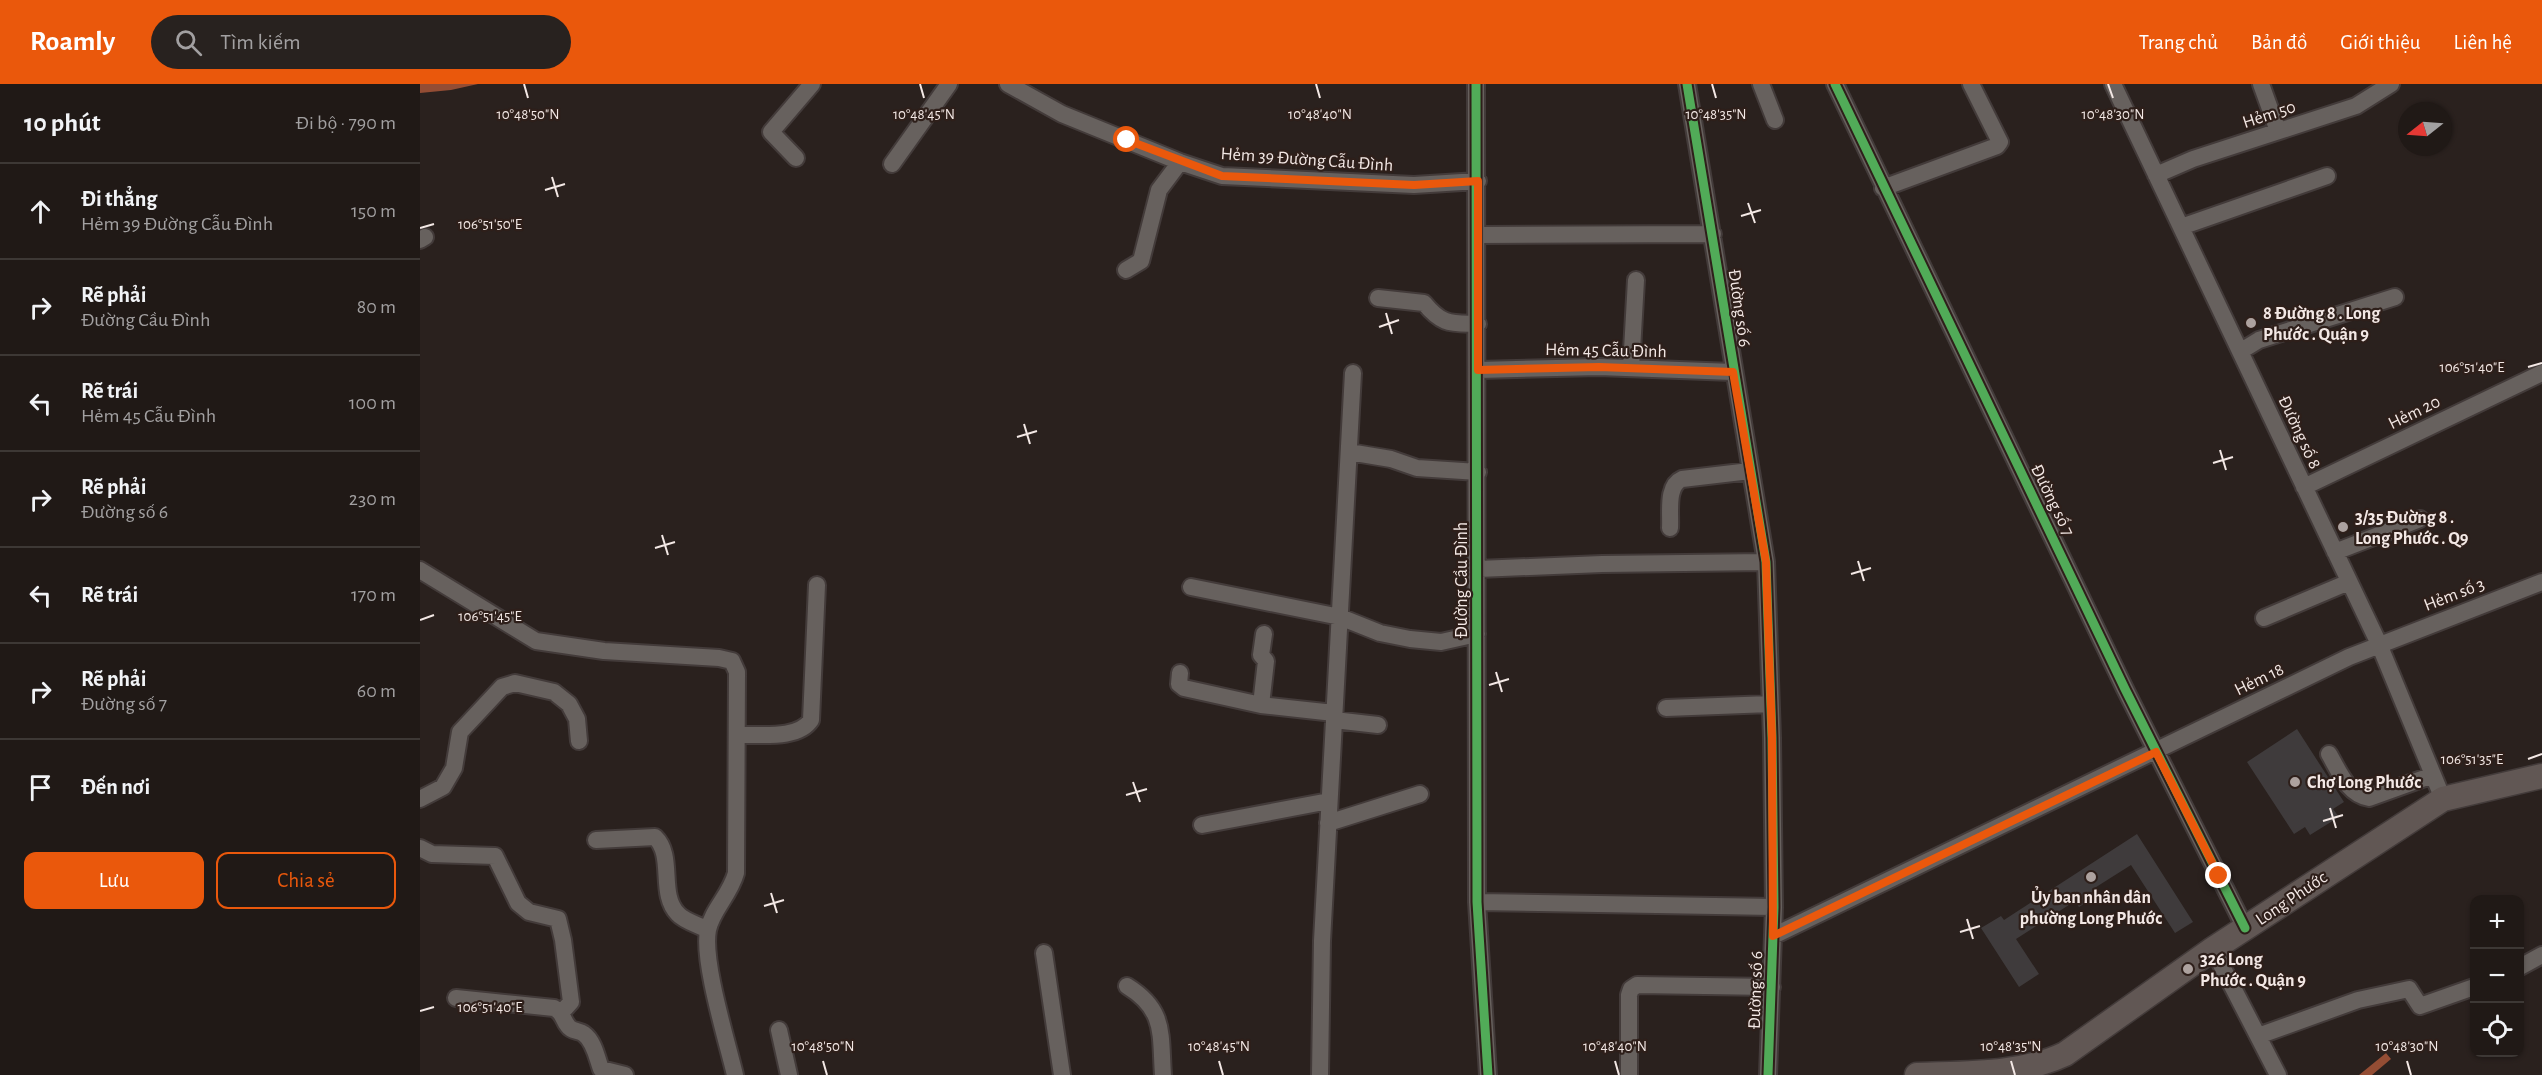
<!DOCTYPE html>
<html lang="vi">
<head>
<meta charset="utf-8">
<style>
	body { margin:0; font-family:"Alegreya Sans",sans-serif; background:#28221f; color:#f1f3f6 }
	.controls { position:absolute; right:18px; bottom:18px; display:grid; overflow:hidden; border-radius:12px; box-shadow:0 2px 4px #0004 }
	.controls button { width:54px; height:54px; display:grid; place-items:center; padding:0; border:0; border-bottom:2px solid #3d3835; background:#201916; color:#f1f3f6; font:30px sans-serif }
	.compass { position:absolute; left:1978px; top:18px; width:54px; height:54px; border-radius:50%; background:#201916; box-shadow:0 2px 4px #0004; rotate:253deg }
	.stop { position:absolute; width:18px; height:18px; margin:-14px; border:4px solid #ea580c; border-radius:50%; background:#fff }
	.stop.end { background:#ea580c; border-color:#fff; box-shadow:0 2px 6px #0008 }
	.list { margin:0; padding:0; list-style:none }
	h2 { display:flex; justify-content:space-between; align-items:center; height:78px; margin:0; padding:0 24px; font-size:26px }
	h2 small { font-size:20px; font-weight:400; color:#a2a0a1 }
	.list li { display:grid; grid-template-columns:39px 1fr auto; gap:18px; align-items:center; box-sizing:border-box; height:96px; padding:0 24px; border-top:2px solid #3d3835 }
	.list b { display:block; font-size:22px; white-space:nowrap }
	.list p { margin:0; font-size:20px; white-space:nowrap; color:#a2a0a1 }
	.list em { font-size:20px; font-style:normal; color:#a2a0a1 }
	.actions { display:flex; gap:12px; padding:18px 24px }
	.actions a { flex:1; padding:14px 0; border:2px solid #ea580c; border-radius:12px; text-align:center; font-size:21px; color:#ea580c }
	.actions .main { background:#ea580c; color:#fff }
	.icon { flex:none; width:33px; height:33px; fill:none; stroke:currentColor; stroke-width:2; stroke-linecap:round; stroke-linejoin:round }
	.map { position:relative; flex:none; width:2122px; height:991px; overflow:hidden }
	header { display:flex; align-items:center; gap:36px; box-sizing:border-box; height:84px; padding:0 30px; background:#ea580c; color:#fff }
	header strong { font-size:28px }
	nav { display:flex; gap:33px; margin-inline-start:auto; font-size:21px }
	.search { width:420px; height:54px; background:#28221f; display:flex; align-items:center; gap:15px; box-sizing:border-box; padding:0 21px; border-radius:33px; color:#a2a0a1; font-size:22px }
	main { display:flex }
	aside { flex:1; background:#201916 }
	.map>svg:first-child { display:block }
	.water { fill:#944d34 }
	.building { fill:#3f3b3c }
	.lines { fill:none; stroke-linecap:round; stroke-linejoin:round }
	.street-casing { stroke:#433b3a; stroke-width:20 }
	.secondary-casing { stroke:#433b3a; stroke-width:27 }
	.street { stroke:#67615e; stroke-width:16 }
	.secondary { stroke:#615754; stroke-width:24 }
	.cycleway-casing { stroke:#2e1f1a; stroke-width:13 }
	.cycleway { stroke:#51ab58; stroke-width:9 }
	.route { stroke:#ea580c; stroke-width:8 }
	.ticks { fill:none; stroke:#f3e8e5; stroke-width:2 }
	.poi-dot { fill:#ada29f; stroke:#2e1f1a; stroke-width:2 }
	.labels { text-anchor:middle; stroke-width:4.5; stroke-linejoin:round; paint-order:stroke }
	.street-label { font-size:18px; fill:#f3e8e5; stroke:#2e1f1a }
	.poi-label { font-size:18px; font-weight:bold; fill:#f3e8e5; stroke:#2e1f1a; text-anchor:start }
	.ticks-label { font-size:15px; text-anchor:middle; fill:#f3e8e5; stroke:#2e1f1a; stroke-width:4.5; stroke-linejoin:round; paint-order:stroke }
</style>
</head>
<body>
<header>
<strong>Roamly</strong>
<div class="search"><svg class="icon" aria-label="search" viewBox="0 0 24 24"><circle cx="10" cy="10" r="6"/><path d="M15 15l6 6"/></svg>Tìm kiếm</div>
<nav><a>Trang chủ</a><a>Bản đồ</a><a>Giới thiệu</a><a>Liên hệ</a></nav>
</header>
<main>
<aside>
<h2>10 phút<small>Đi bộ · 790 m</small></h2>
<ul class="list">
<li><svg class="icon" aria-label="ahead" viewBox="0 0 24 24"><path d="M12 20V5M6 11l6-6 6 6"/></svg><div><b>Đi thẳng</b><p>Hẻm 39 Đường Cẫu Đình</p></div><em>150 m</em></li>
<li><svg class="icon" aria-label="right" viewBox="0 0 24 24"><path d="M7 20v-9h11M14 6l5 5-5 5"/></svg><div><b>Rẽ phải</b><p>Đường Cầu Đình</p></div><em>80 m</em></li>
<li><svg class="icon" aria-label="left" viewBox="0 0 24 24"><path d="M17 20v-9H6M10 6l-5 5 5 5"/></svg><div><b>Rẽ trái</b><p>Hẻm 45 Cẫu Đình</p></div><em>100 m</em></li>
<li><svg class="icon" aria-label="right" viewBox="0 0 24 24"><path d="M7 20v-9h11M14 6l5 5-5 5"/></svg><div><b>Rẽ phải</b><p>Đường số 6</p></div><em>230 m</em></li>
<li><svg class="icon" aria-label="left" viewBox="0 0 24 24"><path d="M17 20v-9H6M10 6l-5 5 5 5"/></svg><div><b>Rẽ trái</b></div><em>170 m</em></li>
<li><svg class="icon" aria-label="right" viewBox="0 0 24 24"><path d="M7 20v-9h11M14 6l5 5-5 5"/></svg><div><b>Rẽ phải</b><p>Đường số 7</p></div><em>60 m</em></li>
<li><svg class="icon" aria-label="arrive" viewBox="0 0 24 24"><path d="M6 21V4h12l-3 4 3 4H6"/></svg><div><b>Đến nơi</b></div></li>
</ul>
<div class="actions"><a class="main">Lưu</a><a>Chia sẻ</a></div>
</aside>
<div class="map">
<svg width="2122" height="991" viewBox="0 0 2122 991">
	<rect width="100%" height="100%" fill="#2a211e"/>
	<path class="water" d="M0,0H58L31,6L0,9Z
		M1966,969L1971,975L1952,991H1939Z"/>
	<path class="building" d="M1877,645L1924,718L1913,725L1919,733L1890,751L1885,743L1874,750L1827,678Z
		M1717,750L1773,838L1755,849L1711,781L1673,805L1677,811L1659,823L1655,817L1596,855L1619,890L1599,903L1561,844L1581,832L1584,836Z"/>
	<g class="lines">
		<g class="street-casing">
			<path id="street" d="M588,0L642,30L760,78L802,92L994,101L1058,97
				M1056,0L1057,818L1068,991
				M1267,0L1346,478L1352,654L1354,823L1348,991
				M1341,0L1355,36
				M1415,0L1705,605L1825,844
				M1693,0L1959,560L2023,715
				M1841,0L1858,47
				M376,74L351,48L392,0
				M472,80L529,0
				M1736,91L1773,75L1936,22L1971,0
				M1463,104L1577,62L1580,58L1551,0
				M1761,143L1907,92
				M1058,151L1293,150
				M0,156L5,153
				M706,186L721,177L739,106L760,78
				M958,214L1004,219C1023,242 1031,239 1058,240
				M1821,267L1839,256L1975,213
				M1211,284L1216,196
				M1058,286L1179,283L1313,288
				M929,368L971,375L997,384L1058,388
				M1884,403L2122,289
				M1250,444C1251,428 1246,402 1262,395L1330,387
				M1915,468L2000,435
				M1058,485L1182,480L1346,478
				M0,486L116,557L184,567L299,574L312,577L317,588L316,789C310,811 292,826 288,846C282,877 307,957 315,991
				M771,503L920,533L960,549L990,555L1021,558L1057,550
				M1844,534L1929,498
				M760,589L759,600L764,604L841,621L914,629
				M841,621L846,577L841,571L844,550
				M1246,624L1350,620
				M914,636L958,641
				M318,651C339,650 378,656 391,636L397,501
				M1909,670C1919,687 1927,710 1949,714L2013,691
				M0,715L23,703L34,684L40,648L82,603L95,599L134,608L149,620L157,635L159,657
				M908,739L1000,710
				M782,741L909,717
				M176,756L235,753C255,772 238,810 258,830C264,837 279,841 288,846
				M0,764L12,770L75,772L98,819L109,828L138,835L143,856L151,918L142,928
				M1057,818L1354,823
				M1353,852L1929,573L2122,498
				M1793,865L1858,991
				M624,869L642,991
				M2100,883L2122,871
				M707,902C746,926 740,950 743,991
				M36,914L134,924C144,929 142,935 148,942C152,948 159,946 164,950C174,957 177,974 181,985L205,991
				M359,946L369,991
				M1838,952L1938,916L1989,905L2000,922L2054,903
				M900,991L902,857L933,289
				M1209,991V911L1211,905L1217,901L1352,903"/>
		</g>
		<g class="secondary-casing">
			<path id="secondary" d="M1497,991C1546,989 1601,991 1645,970L1793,865L2023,715L2122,692"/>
		</g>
		<use href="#street" class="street"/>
		<use href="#secondary" class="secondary"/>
		<g class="cycleway-casing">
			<path id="cycleway" d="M1056,0L1057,818L1068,991
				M1267,0L1346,478L1352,654L1354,823L1348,991
				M1415,0L1705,605L1825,844"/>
		</g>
		<use href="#cycleway" class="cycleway"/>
	</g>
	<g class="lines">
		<path class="route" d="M707,56L802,92L994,101L1058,97V286L1179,283L1313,288L1346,478L1352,654L1353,852L1736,668L1799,792"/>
	</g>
	<path class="ticks" d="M104,0L108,14M500,0L504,14M896,0L900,14M1292,0L1296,14M1688,0L1693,14M132,93L138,113M125,106L145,100M1328,119L1335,139M1321,132L1341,126M0,144L14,140M966,229L972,250M959,243L979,236M2108,283L2122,279M604,340L610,360M597,353L617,347M1800,366L1806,386M1793,379L1813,373M242,451L248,471M235,464L255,458M1438,477L1444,497M1431,490L1451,484M0,536L14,531M1076,588L1082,608M1069,601L1089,595M2108,675L2122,670M713,698L720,718M706,711L727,705M1910,724L1916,744M1903,737L1923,731M351,809L357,829M344,822L364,816M1547,835L1553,855M1540,848L1560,842M0,927L14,923M403,977L407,991M799,977L803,991M1195,977L1199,991M1591,977L1595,991M1987,977L1991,991"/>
	<g class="poi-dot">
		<circle cx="1831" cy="239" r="6"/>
		<circle cx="1923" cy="443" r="6"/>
		<circle cx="1875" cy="698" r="6"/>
		<circle cx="1671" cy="793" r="6"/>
		<circle cx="1768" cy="885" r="6"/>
	</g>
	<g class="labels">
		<g class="street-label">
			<text transform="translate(1849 30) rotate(-18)" y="6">Hẻm 50</text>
			<text transform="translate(887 75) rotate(4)" y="6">Hẻm 39 Đường Cẫu Đình</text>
			<text transform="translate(1320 224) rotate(82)" y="6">Đường số 6</text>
			<text transform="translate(1186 266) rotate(1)" y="6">Hẻm 45 Cẫu Đình</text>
			<text transform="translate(1994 328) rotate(-26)" y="6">Hẻm 20</text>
			<text transform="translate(1880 348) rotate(65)" y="6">Đường số 8</text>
			<text transform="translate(1633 416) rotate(64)" y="6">Đường số 7</text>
			<text transform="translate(1041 496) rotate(-90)" y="6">Đường Cầu Đình</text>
			<text transform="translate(2034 510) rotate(-21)" y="6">Hẻm số 3</text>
			<text transform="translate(1839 595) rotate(-26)" y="6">Hẻm 18</text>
			<text transform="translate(1871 814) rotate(-34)" y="6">Long Phước</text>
			<text transform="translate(1335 906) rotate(-88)" y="6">Đường số 6</text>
		</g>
		<g class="poi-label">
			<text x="1843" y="235">8 Đường 8 . Long<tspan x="1843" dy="21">Phước . Quận 9</tspan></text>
			<text x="1935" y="439">3/35 Đường 8 .<tspan x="1935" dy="21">Long Phước . Q9</tspan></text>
			<text x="1887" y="704">Chợ Long Phước</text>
			<text x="1671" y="819" text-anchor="middle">Ủy ban nhân dân<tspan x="1671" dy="21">phường Long Phước</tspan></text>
			<text x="1780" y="881">326 Long<tspan x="1780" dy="21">Phước . Quận 9</tspan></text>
		</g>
	</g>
	<g class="ticks-label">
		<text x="108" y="35">10°48'50"N</text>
		<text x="504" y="35">10°48'45"N</text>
		<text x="900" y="35">10°48'40"N</text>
		<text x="1296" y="35">10°48'35"N</text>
		<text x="1693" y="35">10°48'30"N</text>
		<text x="70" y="145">106°51'50"E</text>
		<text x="2052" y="288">106°51'40"E</text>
		<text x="70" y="537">106°51'45"E</text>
		<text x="2052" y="680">106°51'35"E</text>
		<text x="70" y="928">106°51'40"E</text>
		<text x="403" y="967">10°48'50"N</text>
		<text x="799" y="967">10°48'45"N</text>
		<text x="1195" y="967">10°48'40"N</text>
		<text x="1591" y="967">10°48'35"N</text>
		<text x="1987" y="967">10°48'30"N</text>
	</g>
</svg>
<div class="controls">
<button>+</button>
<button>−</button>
<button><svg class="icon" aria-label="locate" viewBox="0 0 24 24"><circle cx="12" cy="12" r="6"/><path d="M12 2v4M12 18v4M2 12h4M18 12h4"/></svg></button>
</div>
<svg class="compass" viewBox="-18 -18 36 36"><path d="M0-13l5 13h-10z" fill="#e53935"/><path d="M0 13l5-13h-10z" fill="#a2a0a1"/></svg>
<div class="stop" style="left:707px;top:56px"></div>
<div class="stop end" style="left:1799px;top:792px"></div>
</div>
</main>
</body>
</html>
